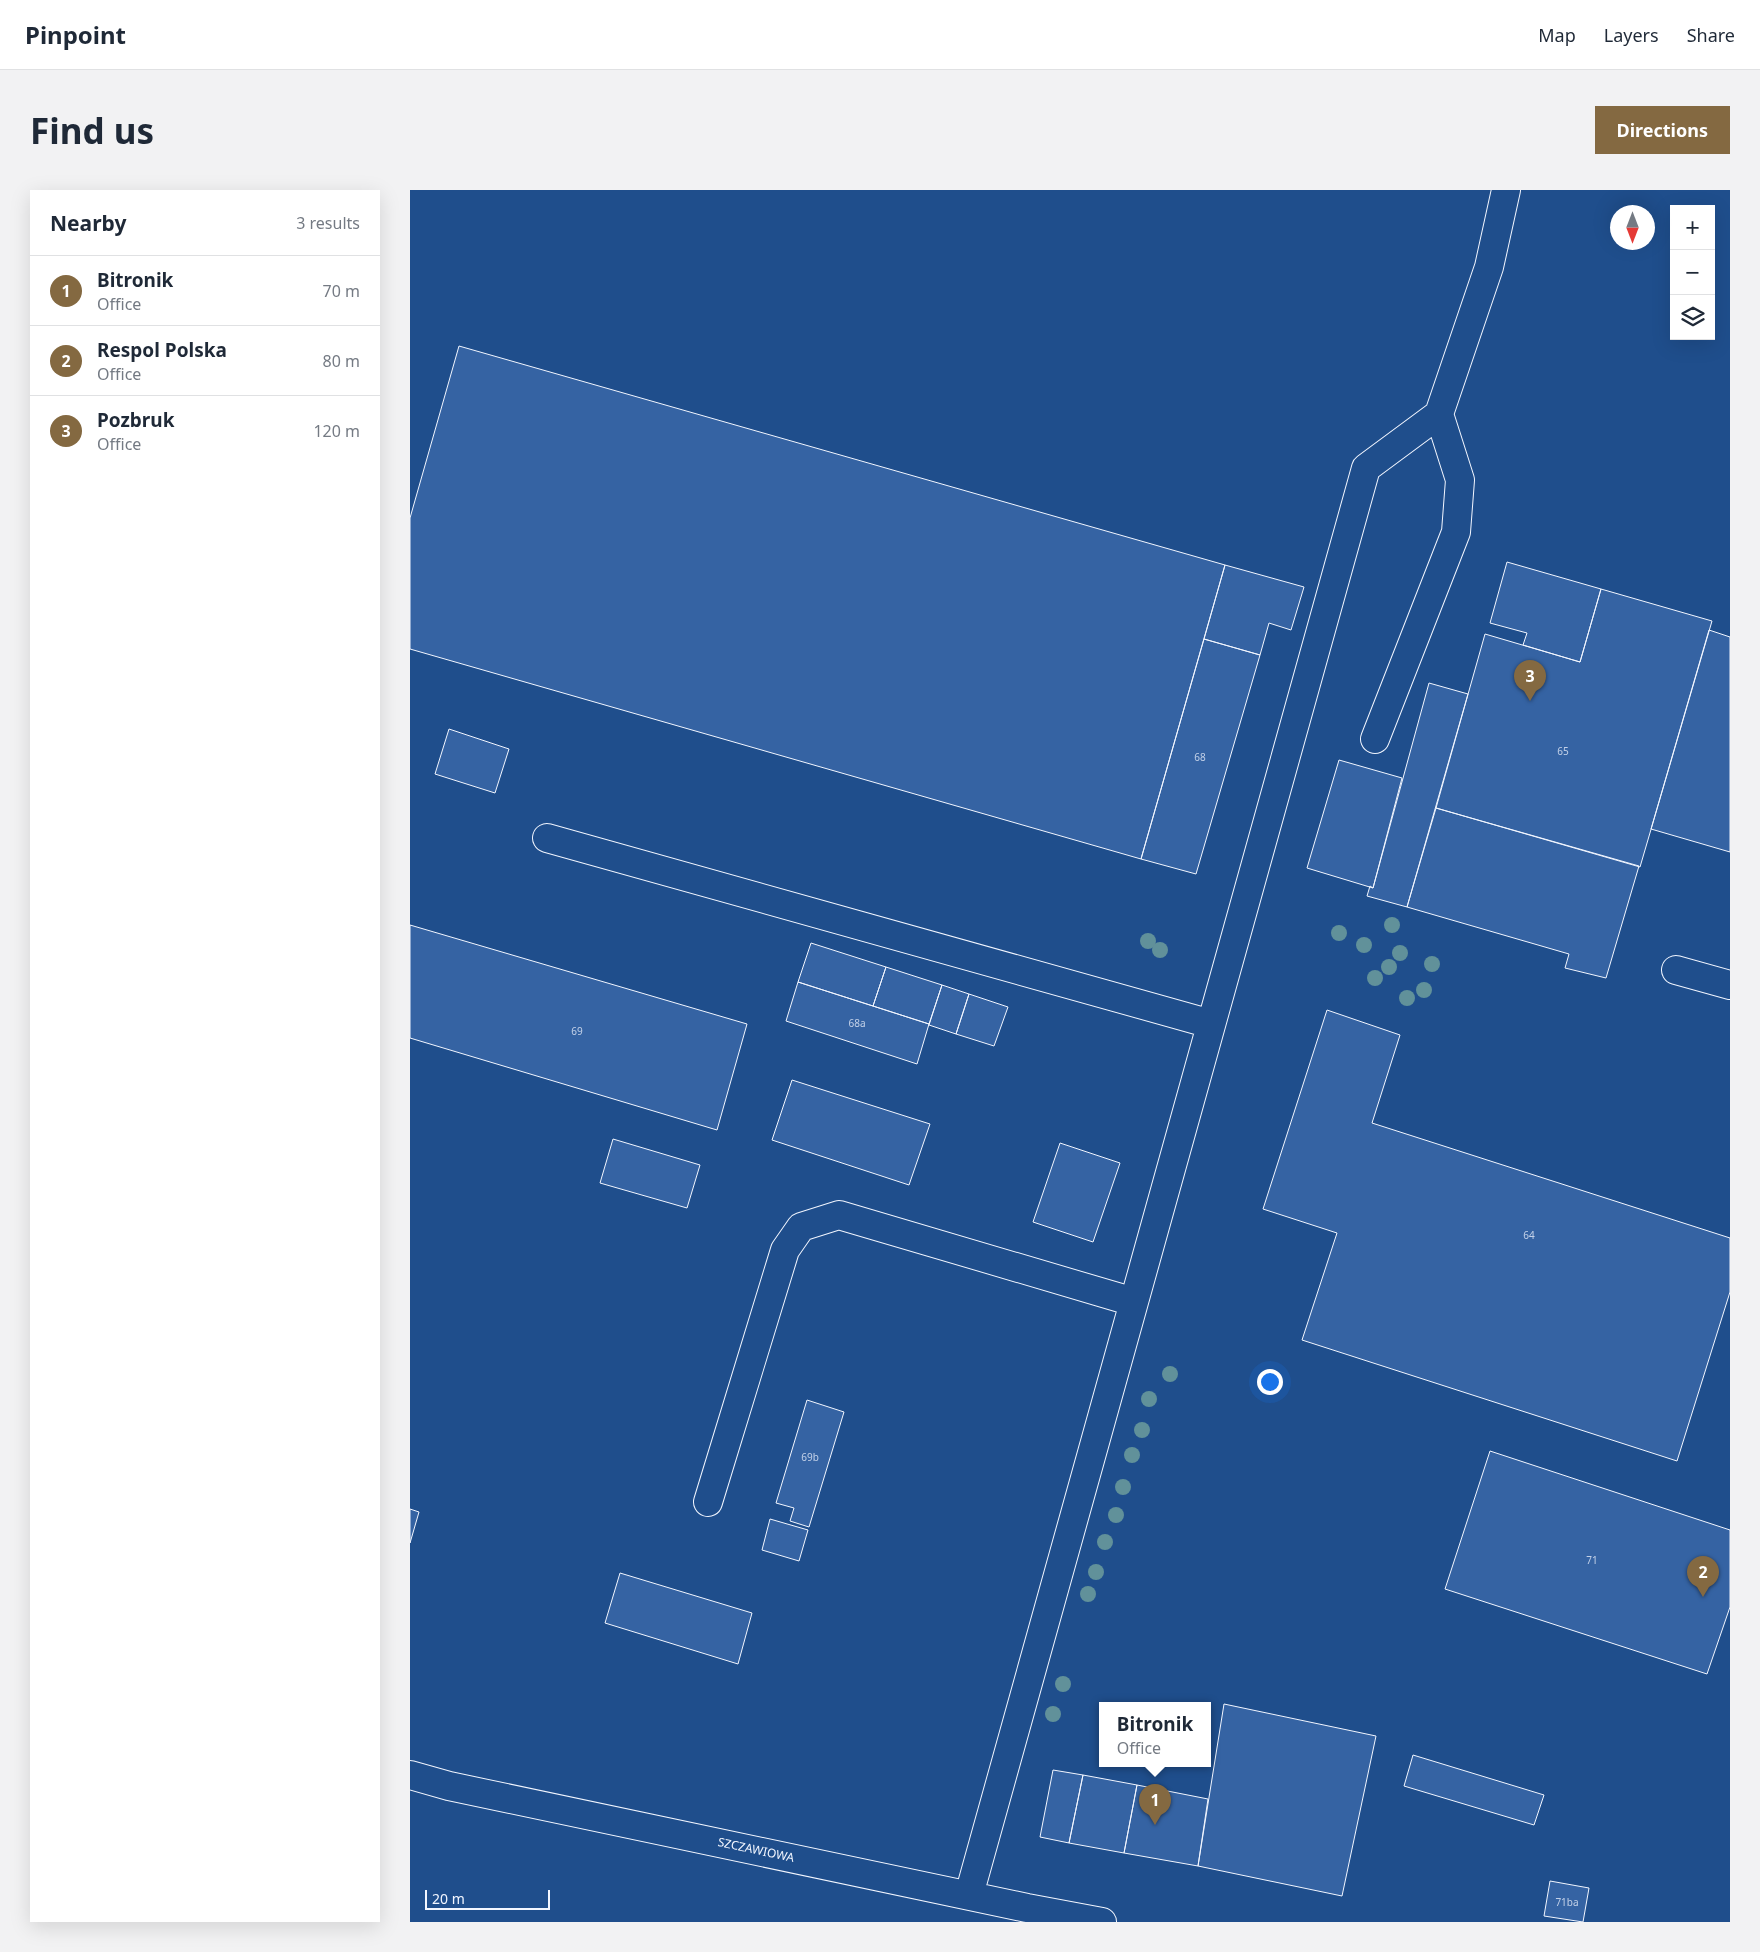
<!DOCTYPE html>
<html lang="en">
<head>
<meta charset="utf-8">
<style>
	body { margin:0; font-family:"Noto Sans",sans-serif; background:#f2f2f3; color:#1f2937 }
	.controls { position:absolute; right:15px; top:15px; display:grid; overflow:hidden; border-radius:0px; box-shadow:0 5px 20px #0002 }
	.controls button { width:45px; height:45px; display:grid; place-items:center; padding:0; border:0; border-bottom:1px solid #e0e1e3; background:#fff; color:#1f2937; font:25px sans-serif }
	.compass { position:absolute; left:1200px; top:15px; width:45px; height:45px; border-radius:50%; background:#fff; box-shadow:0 5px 20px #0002; rotate:180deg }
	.scale { position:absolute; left:15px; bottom:12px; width:125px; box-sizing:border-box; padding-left:5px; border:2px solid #f2f6ff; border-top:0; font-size:14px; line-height:18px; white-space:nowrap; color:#f2f6ff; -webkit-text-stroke:4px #1f4e8c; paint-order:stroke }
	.you { position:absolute; left:859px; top:1191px; width:18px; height:18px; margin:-12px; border:4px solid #fff; border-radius:50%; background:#1a73e8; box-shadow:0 0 0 8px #1a73e833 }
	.badge { display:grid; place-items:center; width:32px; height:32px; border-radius:50%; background:#846941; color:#fff; font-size:16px; font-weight:700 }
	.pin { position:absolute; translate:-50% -41px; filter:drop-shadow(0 1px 2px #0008) }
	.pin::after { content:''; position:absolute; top:26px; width:18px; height:15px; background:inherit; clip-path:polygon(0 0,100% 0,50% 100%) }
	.popup { position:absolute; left:689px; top:1512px; width:112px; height:65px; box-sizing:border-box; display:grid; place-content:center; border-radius:0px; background:#fff; filter:drop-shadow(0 1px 4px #0005); font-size:16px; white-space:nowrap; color:#747a83 }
	.popup b { font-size:19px; color:#1f2937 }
	.popup::after { content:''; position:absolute; left:50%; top:100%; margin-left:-10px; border:10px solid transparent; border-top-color:#fff }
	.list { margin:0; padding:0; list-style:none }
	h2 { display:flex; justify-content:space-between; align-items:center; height:65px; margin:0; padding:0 20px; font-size:21px }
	h2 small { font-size:16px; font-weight:400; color:#747a83 }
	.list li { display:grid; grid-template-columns:32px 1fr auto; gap:15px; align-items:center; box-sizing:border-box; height:70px; padding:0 20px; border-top:1px solid #e0e1e3 }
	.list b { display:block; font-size:19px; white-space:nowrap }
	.list p { margin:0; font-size:16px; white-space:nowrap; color:#747a83 }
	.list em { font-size:16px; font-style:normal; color:#747a83 }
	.icon { flex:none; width:28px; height:28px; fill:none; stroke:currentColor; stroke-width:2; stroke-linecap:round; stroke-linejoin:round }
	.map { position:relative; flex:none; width:1320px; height:1732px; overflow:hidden; border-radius:0px }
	header { display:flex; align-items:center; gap:30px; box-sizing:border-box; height:70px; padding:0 25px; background:#fff; border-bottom:1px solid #e0e1e3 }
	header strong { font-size:24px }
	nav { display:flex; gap:28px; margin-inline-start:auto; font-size:18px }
	.intro { display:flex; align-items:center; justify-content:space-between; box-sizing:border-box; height:120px; padding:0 30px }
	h1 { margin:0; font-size:35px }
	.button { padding:12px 22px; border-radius:0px; background:#846941; color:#fff; font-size:18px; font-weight:700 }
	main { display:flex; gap:30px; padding:0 30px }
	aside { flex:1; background:#fff; border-radius:0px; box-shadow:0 5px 20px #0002 }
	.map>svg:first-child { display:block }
	.building { fill:#3563a3; stroke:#f2f6ff }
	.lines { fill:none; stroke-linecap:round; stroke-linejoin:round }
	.minor-casing { stroke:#f2f6ff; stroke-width:30 }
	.minor { stroke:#1f4e8c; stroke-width:28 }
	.tree { fill:#61919a }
	.labels { text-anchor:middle; stroke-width:4; stroke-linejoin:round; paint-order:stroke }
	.number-label { font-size:10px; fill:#c3d1e8 }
	.street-label { font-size:12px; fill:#f2f6ff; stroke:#1f4e8c }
</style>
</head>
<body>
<header>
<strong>Pinpoint</strong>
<nav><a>Map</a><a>Layers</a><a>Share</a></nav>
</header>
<div class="intro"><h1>Find us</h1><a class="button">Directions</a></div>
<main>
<aside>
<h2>Nearby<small>3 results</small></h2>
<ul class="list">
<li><span class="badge">1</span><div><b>Bitronik</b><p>Office</p></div><em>70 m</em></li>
<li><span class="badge">2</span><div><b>Respol Polska</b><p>Office</p></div><em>80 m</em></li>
<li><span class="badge">3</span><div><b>Pozbruk</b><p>Office</p></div><em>120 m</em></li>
</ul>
</aside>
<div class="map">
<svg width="1320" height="1732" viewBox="0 0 1320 1732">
	<rect width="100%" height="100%" fill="#1f4e8c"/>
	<path class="building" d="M49,156L815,375L731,669L0,459V328Z
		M1097,372L1191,399L1170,472L1113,455L1117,443L1080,433Z
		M815,375L894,397L881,440L859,433L850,465L794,449Z
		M1191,399L1302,431L1230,677L1026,618L1075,444L1170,472Z
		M1299,440L1320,447V662L1241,639Z
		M794,449L850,465L786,684L731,669Z
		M1019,493L1058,504L997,717L957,706L960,696L963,698Z
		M39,539L99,559L85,603L25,584Z
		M929,570L992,588L963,698L897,678Z
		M1026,618L1229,676L1196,788L1155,778L1159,764L997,717Z
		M0,735L337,834L307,940L0,848Z
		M401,753L476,777L463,816L388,792Z
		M476,777L532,795L519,834L463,816Z
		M388,792L519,834L507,874L376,831Z
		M532,795L559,804L546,844L519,835Z
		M559,804L598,817L584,856L546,844Z
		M917,820L990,845L962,933L1320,1048V1102L1267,1271L892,1150L927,1043L853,1019Z
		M382,890L520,934L499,995L362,950Z
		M203,949L290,975L277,1018L190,993Z
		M650,953L710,973L683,1052L623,1032Z
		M397,1210L434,1222L399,1337L380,1331L384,1318L366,1313Z
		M1080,1261L1320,1340V1417L1297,1484L1035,1399Z
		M0,1319L9,1322L0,1353Z
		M360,1329L398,1340L389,1371L352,1360Z
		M210,1383L342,1423L328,1474L195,1433Z
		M814,1514L966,1546L932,1706L788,1676Z
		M1003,1565L1134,1605L1124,1635L994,1596Z
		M643,1580L673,1585L659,1653L630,1647Z
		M673,1585L727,1595L714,1663L659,1653Z
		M727,1595L798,1609L788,1676L714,1663Z
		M1140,1691L1179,1698L1173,1732L1134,1726Z"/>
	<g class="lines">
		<g class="minor-casing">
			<path id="minor" d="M965,549L1046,342L1050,290L1029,224
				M137,648L801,834
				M1266,780L1320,795
				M298,1312L375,1060L391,1037L429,1025L724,1112
				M0,1585L39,1596L617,1718L692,1732
				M559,1705L956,278L1029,224L1079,77L1096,0"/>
		</g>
		<use href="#minor" class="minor"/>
	</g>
	<g class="tree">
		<circle cx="982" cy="735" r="8"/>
		<circle cx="929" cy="743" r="8"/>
		<circle cx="738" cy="751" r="8"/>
		<circle cx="954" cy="755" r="8"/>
		<circle cx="750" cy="760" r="8"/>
		<circle cx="990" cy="763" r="8"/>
		<circle cx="1022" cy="774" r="8"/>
		<circle cx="979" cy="777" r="8"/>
		<circle cx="965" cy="788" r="8"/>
		<circle cx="1014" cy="800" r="8"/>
		<circle cx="997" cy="808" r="8"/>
		<circle cx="760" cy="1184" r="8"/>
		<circle cx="739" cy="1209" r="8"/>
		<circle cx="732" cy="1240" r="8"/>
		<circle cx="722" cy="1265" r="8"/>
		<circle cx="713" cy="1297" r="8"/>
		<circle cx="706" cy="1325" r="8"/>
		<circle cx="695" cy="1352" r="8"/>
		<circle cx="686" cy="1382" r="8"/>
		<circle cx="678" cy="1404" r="8"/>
		<circle cx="653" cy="1494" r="8"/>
		<circle cx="643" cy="1524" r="8"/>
	</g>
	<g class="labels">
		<g class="number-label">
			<text x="1153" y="565">65</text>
			<text x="790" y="571">68</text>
			<text x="447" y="837">68a</text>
			<text x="167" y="845">69</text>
			<text x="1119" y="1049">64</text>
			<text x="400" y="1271">69b</text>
			<text x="1182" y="1374">71</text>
			<text x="1157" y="1716">71ba</text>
		</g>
		<g class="street-label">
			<text transform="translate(346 1660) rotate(12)" y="4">SZCZAWIOWA</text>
		</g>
	</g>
</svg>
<div class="controls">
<button>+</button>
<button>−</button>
<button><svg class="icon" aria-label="layers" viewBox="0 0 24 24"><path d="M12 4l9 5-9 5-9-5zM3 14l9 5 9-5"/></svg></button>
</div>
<svg class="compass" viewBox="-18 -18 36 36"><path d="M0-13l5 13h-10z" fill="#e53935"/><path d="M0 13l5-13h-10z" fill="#747a83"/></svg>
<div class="scale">20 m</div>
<div class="you"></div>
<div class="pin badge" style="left:745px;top:1635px">1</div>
<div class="popup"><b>Bitronik</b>Office</div>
<div class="pin badge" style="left:1293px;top:1407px">2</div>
<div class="pin badge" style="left:1120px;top:511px">3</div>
</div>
</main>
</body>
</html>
